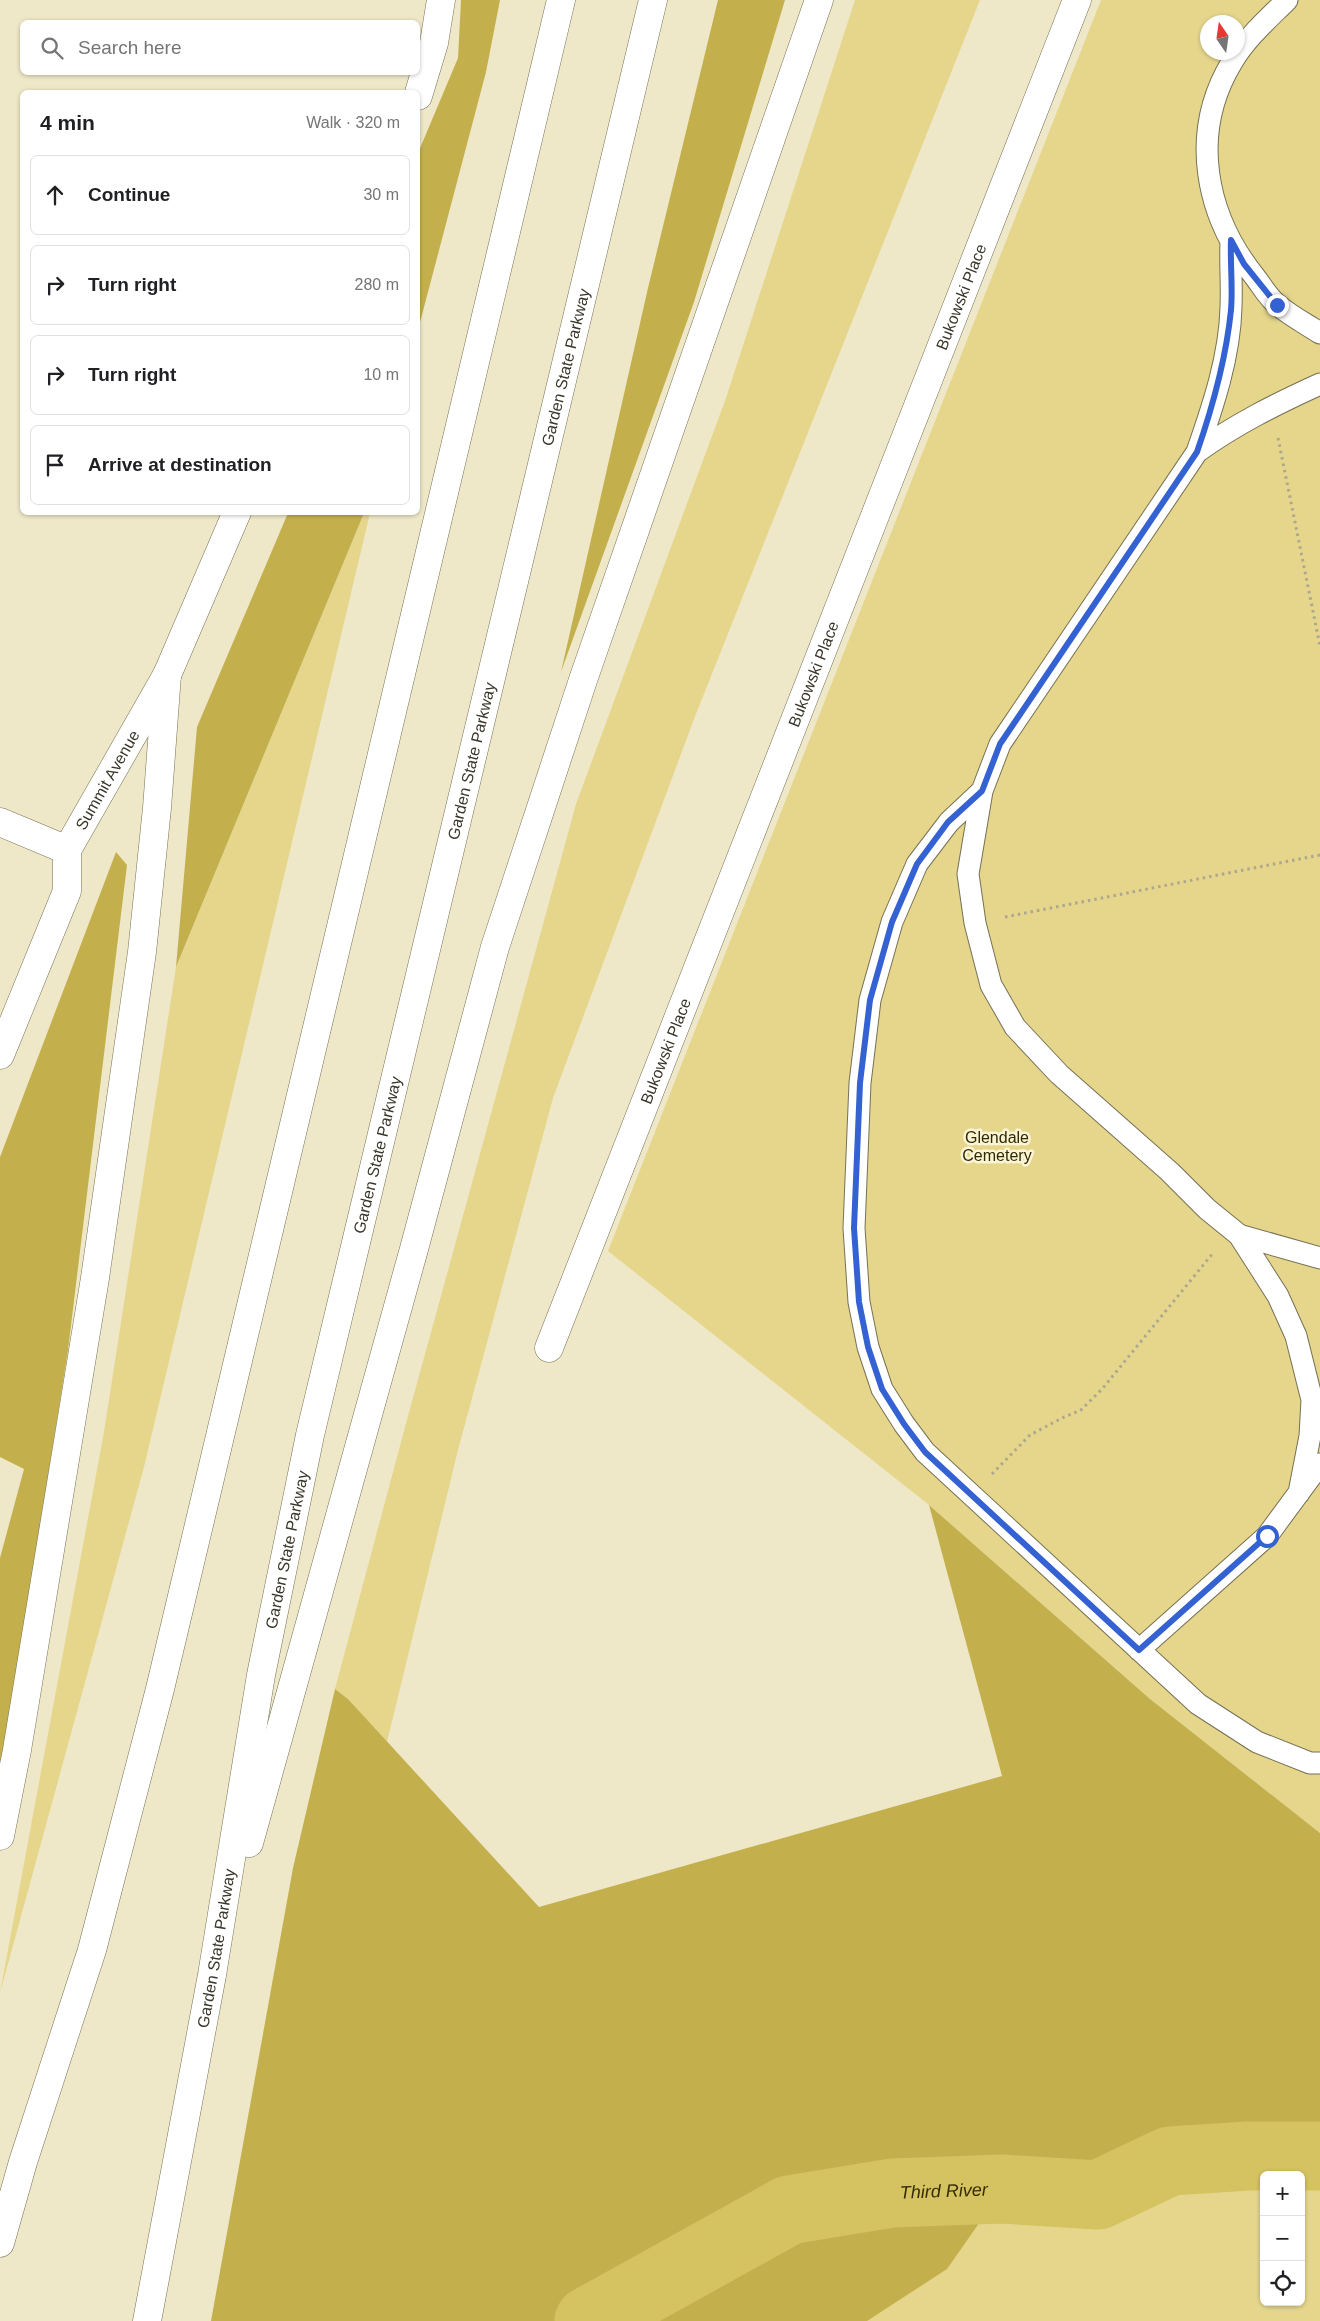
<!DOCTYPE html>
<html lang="en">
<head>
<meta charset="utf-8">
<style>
	body { margin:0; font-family:Arial,sans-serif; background:#f6f6f6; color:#202124 }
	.controls { position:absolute; right:15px; bottom:15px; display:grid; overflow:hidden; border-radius:8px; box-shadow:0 1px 4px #0004 }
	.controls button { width:45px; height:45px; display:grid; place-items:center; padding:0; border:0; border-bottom:1px solid #e0e0e0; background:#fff; color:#202124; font:25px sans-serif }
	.compass { position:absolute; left:1200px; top:15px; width:45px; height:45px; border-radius:50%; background:#fff; box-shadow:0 1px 4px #0004; rotate:347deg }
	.stop { position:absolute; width:15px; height:15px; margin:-11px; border:4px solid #3562d2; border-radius:50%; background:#fff }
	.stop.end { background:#3562d2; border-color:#fff; box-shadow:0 1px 5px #0008 }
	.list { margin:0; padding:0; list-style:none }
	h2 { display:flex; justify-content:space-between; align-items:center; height:65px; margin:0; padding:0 20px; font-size:21px }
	h2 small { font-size:16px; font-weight:400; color:#757577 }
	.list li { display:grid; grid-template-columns:32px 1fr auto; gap:15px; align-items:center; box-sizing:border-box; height:80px; margin:0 10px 10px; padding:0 10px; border:1px solid #e0e0e0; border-radius:8px }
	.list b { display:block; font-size:19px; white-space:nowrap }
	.list em { font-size:16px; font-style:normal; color:#757577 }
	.icon { flex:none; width:28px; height:28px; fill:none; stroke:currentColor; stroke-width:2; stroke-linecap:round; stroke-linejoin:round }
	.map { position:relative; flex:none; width:1320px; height:2321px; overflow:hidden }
	.search { position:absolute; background:#fff; box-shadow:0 1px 4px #0004; left:20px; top:20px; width:400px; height:55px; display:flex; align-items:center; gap:12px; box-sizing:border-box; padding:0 18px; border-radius:8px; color:#757577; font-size:19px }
	.panel { position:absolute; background:#fff; box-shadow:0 1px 4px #0004; left:20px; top:90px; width:400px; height:425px; border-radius:8px }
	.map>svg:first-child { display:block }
	.green { fill:#e5d68c; fill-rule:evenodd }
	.forest { fill:#c3b04d }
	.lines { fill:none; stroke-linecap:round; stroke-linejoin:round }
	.river { stroke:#d5c260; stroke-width:69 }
	.lane-casing { stroke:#767155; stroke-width:23 }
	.street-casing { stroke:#767155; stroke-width:29 }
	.secondary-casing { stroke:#767155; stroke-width:29 }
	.highway-casing { stroke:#767155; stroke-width:29 }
	.path { stroke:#aca78f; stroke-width:3; stroke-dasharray:2.5 4; stroke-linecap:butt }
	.lane { stroke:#fff; stroke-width:21 }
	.street { stroke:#fff; stroke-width:28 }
	.secondary { stroke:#fff; stroke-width:28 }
	.highway { stroke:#fff; stroke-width:28 }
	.route { stroke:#3562d2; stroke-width:6 }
	.labels { text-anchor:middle; stroke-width:5; stroke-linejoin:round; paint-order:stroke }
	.street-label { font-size:16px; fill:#39362a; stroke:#fbf5d5 }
	.park-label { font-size:16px; fill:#312900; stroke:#fbf5d5 }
	.water-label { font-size:18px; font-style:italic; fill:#352d01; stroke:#fbf5d5 }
</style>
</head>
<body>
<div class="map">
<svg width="1320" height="2321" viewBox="0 0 1320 2321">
	<rect width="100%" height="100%" fill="#eee8c8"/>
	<path class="green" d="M855,0H980L694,719L553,1098L458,1450L387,1742L348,1699L335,1689L408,1416L576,804L726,398Z
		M1101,0H1320V1833L1150,1699L929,1505L608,1251ZM1208,22H1238V52H1208Z
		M364,513H370L144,1467L0,1993L104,1432L176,967Z
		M1248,2156H1320V2321H663L1002,2189L1098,2195L1170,2161ZM1264,2175H1301V2302H1264Z"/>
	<path class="forest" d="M461,0H500L486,72L418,330V153L458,58Z
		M718,0H785L694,302L561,672L648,288Z
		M288,513H364L176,967L197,727Z
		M116,852L127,865L68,1350L0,1779V1558L24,1469L0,1457V1157Z
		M929,1505L1150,1699L1320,1833V2156H1248L1170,2161L1098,2195L1003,2189L947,2269L867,2321H211L293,1868L335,1689L348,1699L539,1907L1002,1776Z"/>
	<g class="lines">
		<path class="river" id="s1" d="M589,2321L789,2210L892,2193L1002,2189L1098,2195L1170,2161L1248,2156H1320"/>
		<g class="lane-casing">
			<path id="lane" d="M1287,0C1268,19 1246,38 1232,62C1189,133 1205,215 1255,277C1262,286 1269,299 1279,306C1291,316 1306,324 1320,333
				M1197,452C1213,406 1230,356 1231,307C1232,285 1230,263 1231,242
				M982,791L949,822L917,864L892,922L870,1000L860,1083L854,1228L859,1302L868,1347L882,1389L904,1424L925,1452L1198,1704L1257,1742L1310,1763H1320
				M1239,1235L1320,1258
				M1299,1493L1310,1436L1312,1400L1296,1336L1278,1296L1239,1235L1207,1209L1170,1172L1059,1074L1015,1027L991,985L975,923L968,874L982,791L1000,744L1197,452C1236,424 1276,404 1320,384
				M1139,1650L1267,1536L1320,1464"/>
		</g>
		<g class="street-casing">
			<g id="street">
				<path d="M0,822L67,850"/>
				<path id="s2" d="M0,1055L67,891V850L167,675"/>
				<path id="s3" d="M549,1348L1077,0"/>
			</g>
		</g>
		<g class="secondary-casing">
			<path id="secondary" d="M418,96L434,43L441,0
				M167,675L237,512"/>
		</g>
		<g class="highway-casing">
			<g id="highway">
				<path d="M0,1836L17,1750L95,1278L142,952L157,808L167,675"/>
				<path d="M249,1843L414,1249L495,947L583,680L819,0"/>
				<path d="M0,2243L23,2162L92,1950L160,1689L561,0"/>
				<path id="s4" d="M147,2321L212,1975L261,1675L310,1435L653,0"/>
			</g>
		</g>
		<path class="path" d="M1278,438L1320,646
			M1005,917L1320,855
			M992,1474L1030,1435L1062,1418L1081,1410L1103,1388L1213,1253"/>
		<use href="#lane" class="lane"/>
		<use href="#street" class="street"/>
		<use href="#secondary" class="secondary"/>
		<use href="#highway" class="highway"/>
	</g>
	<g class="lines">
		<path class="route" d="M1267,1536L1139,1650L925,1452L904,1424L882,1389L868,1347L859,1302L854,1228L860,1083L870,1000L892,922L917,864L948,822L982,791L1000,744L1197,452C1213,406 1226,359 1231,310C1233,287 1230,263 1231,240L1244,264L1277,305"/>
	</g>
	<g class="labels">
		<g class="street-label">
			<text dy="6" stroke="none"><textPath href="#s3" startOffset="1129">Bukowski Place</textPath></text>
			<text dy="6" stroke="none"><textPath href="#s4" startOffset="1999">Garden State Parkway</textPath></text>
			<text dy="6" stroke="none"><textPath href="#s3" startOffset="724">Bukowski Place</textPath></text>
			<text dy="6" stroke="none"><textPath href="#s4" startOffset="1594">Garden State Parkway</textPath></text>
			<text dy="6" stroke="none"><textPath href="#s2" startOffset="299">Summit Avenue</textPath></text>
			<text dy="6" stroke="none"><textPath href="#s3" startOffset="319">Bukowski Place</textPath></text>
			<text dy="6" stroke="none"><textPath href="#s4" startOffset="1189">Garden State Parkway</textPath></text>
			<text dy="6" stroke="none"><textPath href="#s4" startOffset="784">Garden State Parkway</textPath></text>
			<text dy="6" stroke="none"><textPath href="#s4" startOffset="379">Garden State Parkway</textPath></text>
		</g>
		<g class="park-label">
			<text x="997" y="1143">Glendale<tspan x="997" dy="18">Cemetery</tspan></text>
		</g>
		<g class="water-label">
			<text dy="6" stroke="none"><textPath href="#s1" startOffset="385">Third River</textPath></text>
		</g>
	</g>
</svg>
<div class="controls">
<button>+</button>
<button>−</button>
<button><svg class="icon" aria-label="locate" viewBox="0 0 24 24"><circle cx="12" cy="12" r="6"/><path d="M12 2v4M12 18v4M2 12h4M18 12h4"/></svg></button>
</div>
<svg class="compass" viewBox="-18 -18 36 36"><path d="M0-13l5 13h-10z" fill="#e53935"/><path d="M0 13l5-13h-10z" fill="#757577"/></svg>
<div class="stop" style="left:1267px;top:1536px"></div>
<div class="stop end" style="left:1277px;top:305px"></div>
<div class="search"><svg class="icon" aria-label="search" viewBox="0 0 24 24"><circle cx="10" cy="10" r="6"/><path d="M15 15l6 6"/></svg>Search here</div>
<section class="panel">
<h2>4 min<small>Walk · 320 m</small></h2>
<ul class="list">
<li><svg class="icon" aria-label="ahead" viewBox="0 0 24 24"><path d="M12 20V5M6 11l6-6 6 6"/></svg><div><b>Continue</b></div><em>30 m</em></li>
<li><svg class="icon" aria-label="right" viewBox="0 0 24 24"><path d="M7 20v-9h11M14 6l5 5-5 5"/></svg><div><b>Turn right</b></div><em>280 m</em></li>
<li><svg class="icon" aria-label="right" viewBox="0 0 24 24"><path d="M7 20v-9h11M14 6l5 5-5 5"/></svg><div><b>Turn right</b></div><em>10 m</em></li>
<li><svg class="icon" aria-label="arrive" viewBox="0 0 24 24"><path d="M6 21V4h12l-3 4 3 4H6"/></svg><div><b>Arrive at destination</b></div></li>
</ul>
</section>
</div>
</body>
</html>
